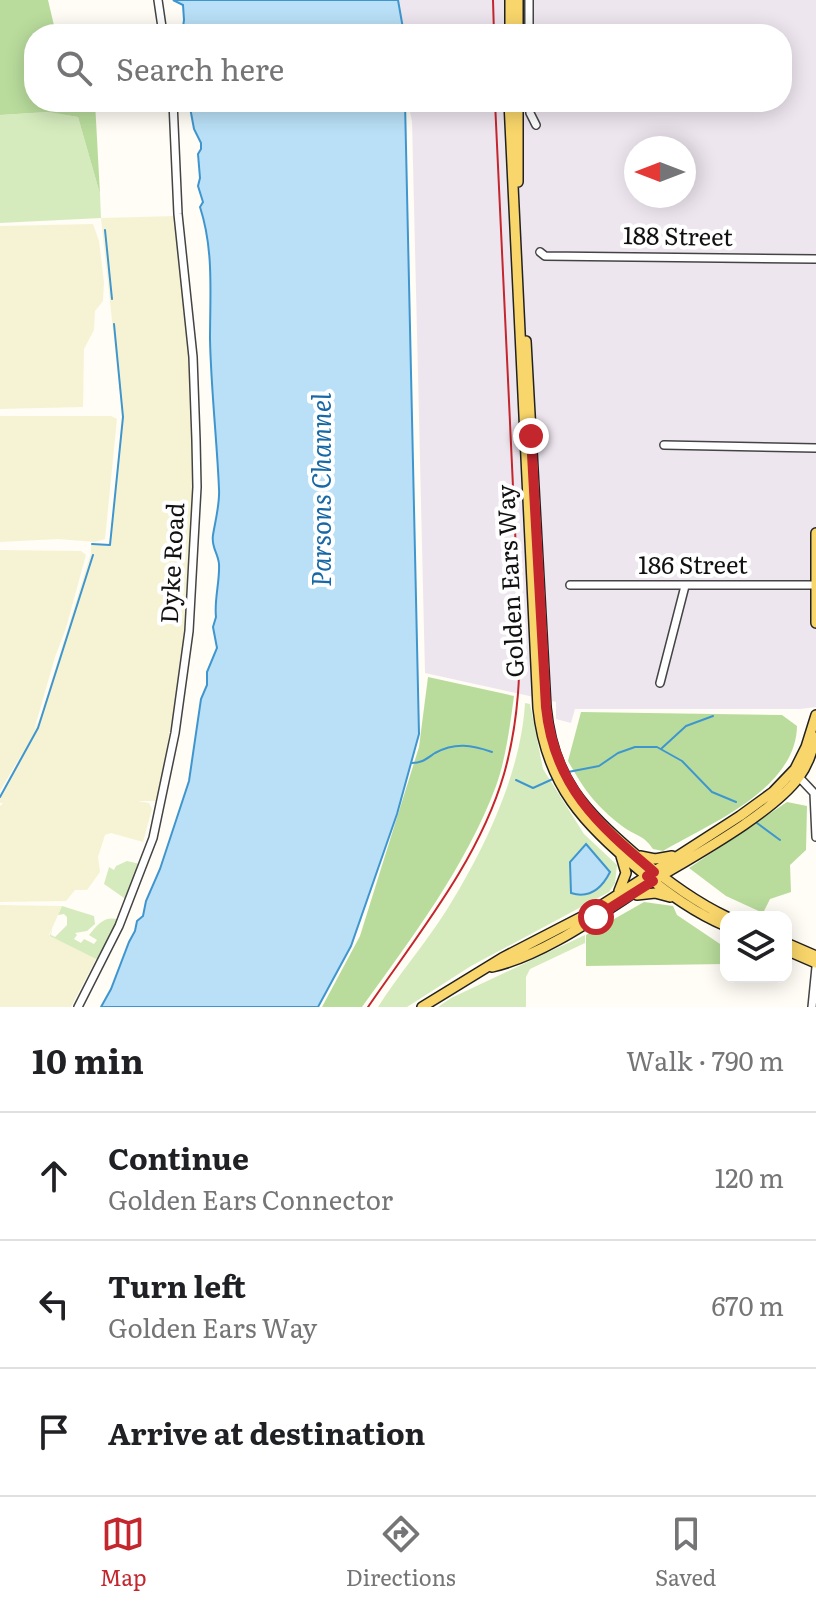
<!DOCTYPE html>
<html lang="en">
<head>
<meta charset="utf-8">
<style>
	body { margin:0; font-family:Literata,serif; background:#f2f2f2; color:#202124 }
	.controls { position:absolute; right:24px; bottom:24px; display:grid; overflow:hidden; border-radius:16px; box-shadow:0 4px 20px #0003 }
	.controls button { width:72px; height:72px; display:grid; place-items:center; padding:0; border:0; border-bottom:2px solid #e0e0e0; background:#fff; color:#202124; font:40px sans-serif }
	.compass { position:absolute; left:624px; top:136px; width:72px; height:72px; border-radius:50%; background:#fff; box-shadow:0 4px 20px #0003; rotate:270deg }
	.stop { position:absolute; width:24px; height:24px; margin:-18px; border:6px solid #c4262e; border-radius:50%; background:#fff }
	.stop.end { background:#c4262e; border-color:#fff; box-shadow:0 2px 8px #0008 }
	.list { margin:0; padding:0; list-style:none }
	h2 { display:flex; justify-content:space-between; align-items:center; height:104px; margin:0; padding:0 32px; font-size:34px }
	h2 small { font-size:26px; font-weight:400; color:#757577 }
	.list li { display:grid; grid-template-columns:52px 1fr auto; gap:24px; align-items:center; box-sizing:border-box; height:128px; padding:0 32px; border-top:2px solid #e0e0e0 }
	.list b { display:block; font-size:30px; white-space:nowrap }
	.list p { margin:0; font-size:26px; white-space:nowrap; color:#757577 }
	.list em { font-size:26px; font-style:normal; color:#757577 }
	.icon { flex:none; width:44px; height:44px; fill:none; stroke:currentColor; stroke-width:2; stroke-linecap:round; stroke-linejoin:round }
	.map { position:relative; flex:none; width:816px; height:1007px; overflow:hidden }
	.search { position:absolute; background:#fff; box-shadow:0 4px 20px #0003; left:24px; right:24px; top:24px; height:88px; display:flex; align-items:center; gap:20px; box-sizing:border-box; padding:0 28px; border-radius:32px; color:#757577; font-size:30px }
	.sheet { height:488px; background:#fff }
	nav { display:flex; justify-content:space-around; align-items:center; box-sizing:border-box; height:112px; border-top:2px solid #e0e0e0; background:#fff; font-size:22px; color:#757577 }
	nav a { display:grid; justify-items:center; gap:4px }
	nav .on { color:#c4262e }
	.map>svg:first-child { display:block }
	.industrial { fill:#eee6ef; fill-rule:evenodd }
	.farmland { fill:#f6f3d4 }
	.green { fill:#d5ebbd; fill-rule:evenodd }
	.forest { fill:#b9dc9c }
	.water { fill:#b9e0f7; stroke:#3f96cf; stroke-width:2 }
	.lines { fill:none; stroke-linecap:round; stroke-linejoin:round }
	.stream { stroke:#3f96cf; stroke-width:2 }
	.minor-casing { stroke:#444; stroke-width:10 }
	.major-casing { stroke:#222; stroke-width:12 }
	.minor { stroke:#fff; stroke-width:7 }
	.major { stroke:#f9d66b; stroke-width:9 }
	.rail { stroke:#c4262e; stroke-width:2 }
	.route { stroke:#c4262e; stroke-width:10 }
	.labels { text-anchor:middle; stroke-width:8; stroke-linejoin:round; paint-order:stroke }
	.street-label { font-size:24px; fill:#111; stroke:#fff }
	.water-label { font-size:26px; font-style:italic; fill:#1768a6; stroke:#fff }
</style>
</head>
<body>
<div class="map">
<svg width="816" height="1007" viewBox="0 0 816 1007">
	<rect width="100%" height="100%" fill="#fffdf5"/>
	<path class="industrial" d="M389,0H816V707L800,709H575L571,723L556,719V702L425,673L412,121L408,102H782V34H396ZM636,148H684V196H636Z"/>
	<path class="farmland" d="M175,216L190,367L193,483L186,643L157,801H138L149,803L152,809L143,842L111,833L105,835L98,857L100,872L87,890H75L66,901L0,902V806L3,803H0V796L23,752L0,791V550L81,551L86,555L66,628L55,657L34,730L40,718L91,553V545L111,544L122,413L101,218Z
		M93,224L99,241L104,282L103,301L95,311L94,330L84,349L83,407L0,409V226Z
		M0,416H111L117,419L105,539L95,542L58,539L0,542Z
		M0,905L62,906L49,935L96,959L71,1007H0Z"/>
	<path class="green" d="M49,112L78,117L100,194L101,218L0,223V115Z
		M525,703L530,704L543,769L584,834L617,865L615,883L609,892L471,966L407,1007H378C399,974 425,944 446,911C483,852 521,774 525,703ZM587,845L610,872C604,885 596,892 581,896Z
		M127,861L140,864L127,900L104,884L109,867L114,870L116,866Z
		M62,906L94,916L95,924L87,931L75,933L77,935L74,939L81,943L84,939L94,944L97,940L89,935C97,925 104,916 117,919L100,963L96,959L50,936L52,928L51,935L55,937L67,925V917L64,914L58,915Z
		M585,935V943L530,969L526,977V1007H438L451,998Z"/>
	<path class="forest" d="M0,0H48L56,34H34V102H95L100,194L78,117L48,112L0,115Z
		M428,677L514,696C510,725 506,758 496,786C466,866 412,938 362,1007H322L360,936L419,747Z
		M581,712L782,715L797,726C796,789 711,823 663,851L653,849C643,834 635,836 622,826C595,805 585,791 568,761Z
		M787,802L807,806L806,850L790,865L791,892L770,899L763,913L726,896L689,868Z
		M644,902L673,906L677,915L726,948V964L586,966V935Z"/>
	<path class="water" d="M173,0H398L404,34H182L184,20L183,5Z
		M189,102H405L419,734L397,814L351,946L318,1007H101L111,989L129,942L135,931L137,921L143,916L146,901L160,869L189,781L201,699L207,685V672L217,648L213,627L216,617C214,600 220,581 219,564C218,553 211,547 213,535C215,522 220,504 219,489C217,441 211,389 210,339C210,294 214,250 200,207L203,202L198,186L200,178L198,154L201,149V143L194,129Z
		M586,844L610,872C602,888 590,899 571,893L570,862Z"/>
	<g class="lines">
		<path class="stream" d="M105,230L112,299
			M92,544L110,545L123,417L114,324
			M662,748L686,726L713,716
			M412,763C422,763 426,759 435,753C455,742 472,745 492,752
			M568,772L599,766L618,753L635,747H657L682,761L712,792L736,802
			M516,780L533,788L555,778
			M0,797L38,728L93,555
			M757,823L780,840"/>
		<g class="minor-casing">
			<path id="minor" d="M158,0L163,34
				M529,0V34
				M529,102L530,113L536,125
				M540,252L545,256L816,259
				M664,445L816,448
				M570,585H816
				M660,683L685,586
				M797,775L814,793L816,837
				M78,1007L119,926L153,838L175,733L189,631L197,487L196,440L193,357L178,214L173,102
				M812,1007L816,967"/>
		</g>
		<g class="major-casing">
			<path id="major" d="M510,34V0
				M518,34V0
				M509,102L538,708C546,785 585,826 643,873C669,894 695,913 726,926
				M518,102V182
				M526,341L546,707C553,779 584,810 636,855C664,879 693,901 727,917
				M816,533V623
				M640,856L655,859L672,856
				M619,891L626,873L621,856
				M637,895L655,893L670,897
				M786,943L816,956
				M786,950L816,963
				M492,967C545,955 603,912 649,883C690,858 772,814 799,777C808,765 812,751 816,737
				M422,1007L502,958L591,912L740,816L773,792L795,769L806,747L816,715"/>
		</g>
		<use href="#minor" class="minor"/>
		<use href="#major" class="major"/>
		<path class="rail" d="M493,0L494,34
			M368,1007C418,934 479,860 504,774C519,721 521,669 519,615L495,102"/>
	</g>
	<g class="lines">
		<path class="route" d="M531,436L546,707C554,785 597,824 654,872L647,876L653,881L596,917"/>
	</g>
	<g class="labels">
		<g class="street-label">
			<text transform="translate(678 237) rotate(1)" y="8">188 Street</text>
			<text transform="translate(173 563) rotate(-87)" y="8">Dyke Road</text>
			<text x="693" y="574">186 Street</text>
			<text transform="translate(511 581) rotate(-93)" y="8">Golden Ears Way</text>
		</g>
		<g class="water-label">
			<text transform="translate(322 490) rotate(-90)" y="9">Parsons Channel</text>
		</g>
	</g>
</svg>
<div class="controls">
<button><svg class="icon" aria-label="layers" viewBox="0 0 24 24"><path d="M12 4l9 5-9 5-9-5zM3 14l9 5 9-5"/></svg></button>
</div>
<svg class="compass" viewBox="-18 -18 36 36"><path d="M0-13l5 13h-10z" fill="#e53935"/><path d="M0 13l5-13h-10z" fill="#757577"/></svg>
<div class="stop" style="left:596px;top:917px"></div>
<div class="stop end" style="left:531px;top:436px"></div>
<div class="search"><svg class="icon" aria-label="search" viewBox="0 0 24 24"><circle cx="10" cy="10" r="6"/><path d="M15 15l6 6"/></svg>Search here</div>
</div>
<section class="sheet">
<h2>10 min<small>Walk · 790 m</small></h2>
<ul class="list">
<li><svg class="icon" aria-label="ahead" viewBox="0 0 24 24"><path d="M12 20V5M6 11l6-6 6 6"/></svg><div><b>Continue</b><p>Golden Ears Connector</p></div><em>120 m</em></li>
<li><svg class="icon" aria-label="left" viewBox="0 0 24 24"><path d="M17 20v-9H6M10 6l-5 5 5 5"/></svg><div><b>Turn left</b><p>Golden Ears Way</p></div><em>670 m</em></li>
<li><svg class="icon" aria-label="arrive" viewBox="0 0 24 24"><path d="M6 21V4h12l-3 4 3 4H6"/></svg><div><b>Arrive at destination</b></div></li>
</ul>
</section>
<nav>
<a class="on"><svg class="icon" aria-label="map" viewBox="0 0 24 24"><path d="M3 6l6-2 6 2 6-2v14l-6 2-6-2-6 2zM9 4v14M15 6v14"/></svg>Map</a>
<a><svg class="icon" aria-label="directions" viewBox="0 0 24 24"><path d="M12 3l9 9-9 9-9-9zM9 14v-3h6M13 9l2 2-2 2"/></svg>Directions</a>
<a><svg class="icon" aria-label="saved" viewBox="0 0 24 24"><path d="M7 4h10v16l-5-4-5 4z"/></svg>Saved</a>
</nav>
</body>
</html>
